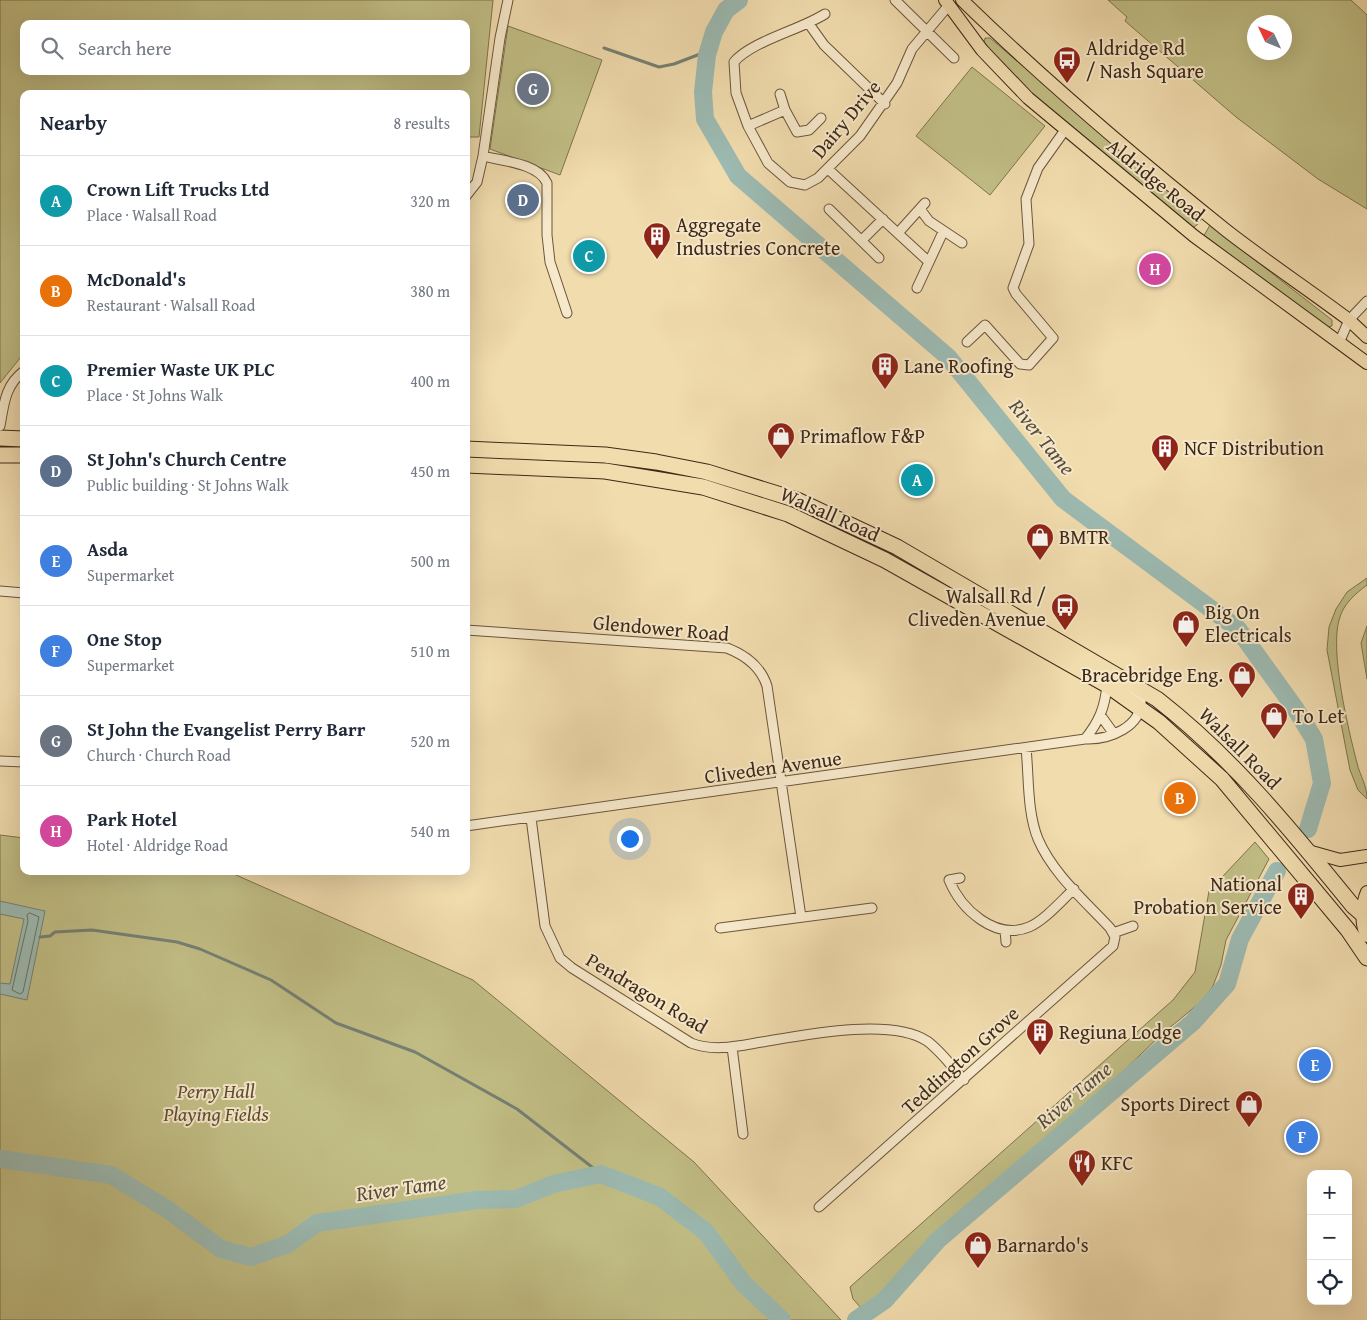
<!DOCTYPE html>
<html lang="en">
<head>
<meta charset="utf-8">
<style>
	body { margin:0; font-family:"Gentium Book Plus",serif; background:#f6f6f7; color:#1f2937 }
	.controls { position:absolute; right:15px; bottom:15px; display:grid; overflow:hidden; border-radius:10px; box-shadow:0 5px 20px #0002 }
	.controls button { width:45px; height:45px; display:grid; place-items:center; padding:0; border:0; border-bottom:1px solid #e0e1e3; background:#fff; color:#1f2937; font:25px sans-serif }
	.compass { position:absolute; left:1247px; top:15px; width:45px; height:45px; border-radius:50%; background:#fff; box-shadow:0 5px 20px #0002; rotate:314deg }
	.you { position:absolute; left:629px; top:838px; width:18px; height:18px; margin:-12px; border:4px solid #fff; border-radius:50%; background:#1a73e8; box-shadow:0 0 0 8px #1a73e833 }
	.badge { display:grid; place-items:center; width:32px; height:32px; border-radius:50%; background:#b45309; color:#fff; font-size:16px; font-weight:700 }
	.pin { position:absolute; translate:-50% -50%; border:2px solid #fff; box-shadow:0 1px 5px #0006 }
	.list { margin:0; padding:0; list-style:none }
	h2 { display:flex; justify-content:space-between; align-items:center; height:65px; margin:0; padding:0 20px; font-size:21px }
	h2 small { font-size:16px; font-weight:400; color:#747a83 }
	.list li { display:grid; grid-template-columns:32px 1fr auto; gap:15px; align-items:center; box-sizing:border-box; height:90px; padding:0 20px; border-top:1px solid #e0e1e3 }
	.list b { display:block; font-size:19px; white-space:nowrap }
	.list p { margin:0; font-size:16px; white-space:nowrap; color:#747a83 }
	.list em { font-size:16px; font-style:normal; color:#747a83 }
	.icon { flex:none; width:28px; height:28px; fill:none; stroke:currentColor; stroke-width:2; stroke-linecap:round; stroke-linejoin:round }
	.map { position:relative; flex:none; width:1367px; height:1320px; overflow:hidden }
	.search { position:absolute; background:#fff; box-shadow:0 5px 20px #0002; left:20px; top:20px; width:450px; height:55px; display:flex; align-items:center; gap:12px; box-sizing:border-box; padding:0 18px; border-radius:10px; color:#747a83; font-size:19px }
	.panel { position:absolute; background:#fff; box-shadow:0 5px 20px #0002; left:20px; top:90px; width:450px; height:785px; border-radius:10px }
	.map>svg:first-child { display:block }
	.green { fill:#c1be85; stroke:#80734e; fill-rule:evenodd }
	.water { fill:#9cbab2; stroke:#768074 }
	.lines { fill:none; stroke-linecap:round; stroke-linejoin:round }
	.shore { stroke:#6d7164; stroke-width:1 }
	.stream { stroke:#768074; stroke-width:3 }
	.river { stroke:#9cbab2; stroke-width:18 }
	.street-casing { stroke:#6b553c; stroke-width:11 }
	.primary-casing { stroke:#3e2816; stroke-width:14 }
	.highway-casing { stroke:#3e2816; stroke-width:17 }
	.street { stroke:#f6e8ca; stroke-width:9 }
	.primary { stroke:#f1dcae; stroke-width:12 }
	.highway { stroke:#f1dcae; stroke-width:15 }
	.labels { text-anchor:middle; stroke-width:4; stroke-linejoin:round; paint-order:stroke }
	.poi-label { font-size:20px; fill:#3e2816; stroke:#f6e8ca; text-anchor:start }
	.street-label { font-size:20px; fill:#3e2816; stroke:#f6e8ca }
	.park-label { font-size:20px; font-style:italic; fill:#5f4e32; stroke:#f6e8ca }
	.water-label { font-size:21px; font-style:italic; fill:#564c3d; stroke:#f6e8ca }
</style>
</head>
<body>
<div class="map">
<svg width="1367" height="1320" viewBox="0 0 1367 1320">
	<rect width="100%" height="100%" fill="#f1dcae"/>
	<filter id="stains"><feTurbulence type="fractalNoise" baseFrequency=".004" numOctaves="4"/><feColorMatrix values="0 0 0 0 .2 0 0 0 0 .09 0 0 0 0 .02 0 0 0 .5 -.17"/></filter>
	<radialGradient id="worn" r=".72"><stop offset=".6" stop-color="#630" stop-opacity="0"/><stop offset="1" stop-color="#630" stop-opacity=".3"/></radialGradient>
	<path class="green" d="M0,0H493L479,137H466V94H24V353L0,383ZM24,24H466V71H24Z
		M1108,0H1351L1367,15V209L1318,179L1236,117L1125,21L1127,17ZM1254,22H1284V52H1254Z
		M508,26L602,60L560,175L490,149Z
		M985,38H990L1201,218L1199,223L1193,228L1030,95L984,42Z
		M972,67L1045,126L990,195L916,136Z
		M1210,225L1332,320V326L1328,327L1202,239Z
		M466,455L622,461L726,482L790,504L788,509L725,487L466,460Z
		M846,530L914,563L1063,654L845,534Z
		M1367,578V585C1355,594 1343,604 1339,620C1330,653 1348,728 1357,763C1360,776 1367,785 1367,799L1358,790L1350,770L1327,650L1329,627L1336,609L1347,592Z
		M1367,626V679L1361,643Z
		M0,835L24,838V871H227L473,980L694,1162L841,1320H0Z
		M1255,842L1269,859L1226,940L1221,965L1213,986L1202,1001L1162,1034L1072,1120L961,1211L907,1264L883,1292L861,1308L853,1299L850,1287L1173,1000L1195,972L1209,891Z"/>
	<path class="water" d="M0,901L45,911L27,1000L0,994V983L10,984L24,919L0,914Z"/>
	<g class="lines">
		<path class="shore" d="M30,913L39,917L23,992L20,994L12,990L28,921L27,915Z"/>
		<path class="stream" d="M604,48L659,67L674,64L708,51
			M40,937L50,936L55,932L92,930L177,942L200,949L271,980L336,1023L415,1052L517,1109L601,1174"/>
		<path class="river" d="M739,0L726,10L714,32L707,55L703,92L705,119L738,176L948,357L1063,499L1238,629L1295,708L1314,739L1322,783L1308,829
			M0,1159L111,1175L167,1209L221,1249L251,1257L288,1244L317,1223L477,1200L516,1199L553,1184L601,1174L660,1197L706,1232L743,1283L782,1320
			M856,1320L885,1300L938,1240L1193,1022L1227,984L1240,939L1277,871"/>
		<g class="street-casing">
			<path id="street" d="M895,0L954,58
				M825,14C800,30 752,41 734,62L736,93L748,126L768,163L790,182L805,185L818,178L860,136L897,83L912,49L949,5
				M809,24L824,45L885,104
				M780,94L785,110
				M748,126L785,110L797,132L809,130L821,118
				M483,156C502,161 538,163 547,183V235L550,262L567,313
				M828,169L929,262
				M466,196L477,182L483,156L500,38L508,0
				M829,209L879,258
				M920,209L929,221L962,243
				M898,233L925,203
				M862,240L883,219
				M917,288L943,232
				M967,342L985,325L1020,364L1029,365L1053,338L1016,294L1013,288L1029,244L1026,199L1038,168L1065,130
				M1339,343L1349,320L1367,301
				M0,426C4,404 5,385 24,371
				M0,591L24,593
				M466,630L727,648C745,655 761,667 767,686L801,917
				M1101,716L1114,734
				M1085,739C1099,722 1105,707 1107,685
				M0,761L24,762
				M531,818L545,926L560,958L572,968L691,1043C714,1052 738,1046 762,1042C803,1035 891,1017 927,1041C941,1051 952,1067 964,1080
				M466,826L1085,739C1109,740 1143,727 1141,698L1132,692
				M960,878L949,880C961,909 995,941 1029,927C1045,920 1061,901 1074,889
				M720,928L872,908
				M1005,930L1006,942
				M1113,933L1133,926
				M732,1047L743,1134
				M819,1207L1113,946L1115,937L1110,928C1085,901 1053,874 1038,839C1027,812 1029,777 1026,748"/>
		</g>
		<g class="primary-casing">
			<path id="primary" d="M945,0L982,50L1028,98L1194,236L1367,363
				M962,0C1046,82 1136,158 1227,231C1267,262 1309,290 1349,320L1367,337
				M1308,851L1340,860L1367,856
				M1367,892C1362,903 1360,925 1367,936"/>
		</g>
		<g class="highway-casing">
			<path id="highway" d="M0,438L24,439
				M466,449L605,455L656,462L707,472L797,500L897,547L1157,699C1233,758 1293,832 1353,906L1367,918
				M0,455H24
				M466,465L605,471L703,487L788,514L885,560L1107,685L1159,722L1222,779L1348,930L1367,958"/>
		</g>
		<use href="#street" class="street"/>
		<use href="#primary" class="primary"/>
		<use href="#highway" class="highway"/>
	</g>
	<defs>
		<g id="bus-pin" transform="scale(1.4375)"><path d="M0 17L-7.5 6A9.5 9.5 0 1 1 7.5 6Z" fill="#8f2418" stroke="#f6e8ca"/><path d="M-5-6H5V4H4V6H2V4H-2V6H-4V4H-5ZM-3.5-4V0h7V-4ZM-3.5 1.2v1.5H-2V1.2ZM2 1.2v1.5H3.5V1.2Z" fill="#fff"/></g>
		<g id="building-pin" transform="scale(1.4375)"><path d="M0 17L-7.5 6A9.5 9.5 0 1 1 7.5 6Z" fill="#8f2418" stroke="#f6e8ca"/><path d="M-4-6H4V6H1V3H-1V6H-4ZM-2.5-4.3h1.7v1.8h-1.7ZM.8-4.3h1.7v1.8H.8ZM-2.5-1h1.7V.8h-1.7ZM.8-1h1.7V.8H.8Z" fill="#fff"/></g>
		<g id="shop-pin" transform="scale(1.4375)"><path d="M0 17L-7.5 6A9.5 9.5 0 1 1 7.5 6Z" fill="#8f2418" stroke="#f6e8ca"/><path d="M-5-2.5h2.3a2.7 3.5 0 0 1 5.4 0H5L5.5 6h-11ZM-1.5-2.5h3a1.5 2.3 0 0 0-3 0Z" fill="#fff"/></g>
		<g id="restaurant-pin" transform="scale(1.4375)"><path d="M0 17L-7.5 6A9.5 9.5 0 1 1 7.5 6Z" fill="#8f2418" stroke="#f6e8ca"/><path d="M-5-6h1v4h1v-4h1v4h1v-4h1v5L-1.5 .5V6h-2V.5L-5-1ZM5-6V6H3V1.5H1.5Q1.5-4 5-6Z" fill="#fff"/></g>
	</defs>
	<g fill-rule="evenodd">
		<use href="#bus-pin" x="1067" y="60"/>
		<use href="#building-pin" x="657" y="236"/>
		<use href="#building-pin" x="885" y="366"/>
		<use href="#shop-pin" x="781" y="436"/>
		<use href="#building-pin" x="1165" y="448"/>
		<use href="#shop-pin" x="1040" y="537"/>
		<use href="#bus-pin" x="1065" y="607"/>
		<use href="#shop-pin" x="1186" y="624"/>
		<use href="#shop-pin" x="1242" y="675"/>
		<use href="#shop-pin" x="1274" y="716"/>
		<use href="#building-pin" x="1301" y="896"/>
		<use href="#building-pin" x="1040" y="1032"/>
		<use href="#shop-pin" x="1249" y="1104"/>
		<use href="#restaurant-pin" x="1082" y="1163"/>
		<use href="#shop-pin" x="978" y="1245"/>
	</g>
	<g class="labels">
		<g class="poi-label">
			<text x="1086" y="55">Aldridge Rd<tspan x="1086" dy="23">/ Nash Square</tspan></text>
			<text x="676" y="232">Aggregate<tspan x="676" dy="23">Industries Concrete</tspan></text>
			<text x="904" y="373">Lane Roofing</text>
			<text x="800" y="443">Primaflow F&amp;P</text>
			<text x="1184" y="455">NCF Distribution</text>
			<text x="1059" y="544">BMTR</text>
			<text x="1046" y="603" text-anchor="end">Walsall Rd /<tspan x="1046" dy="23">Cliveden Avenue</tspan></text>
			<text x="1205" y="619">Big On<tspan x="1205" dy="23">Electricals</tspan></text>
			<text x="1223" y="682" text-anchor="end">Bracebridge Eng.</text>
			<text x="1293" y="723">To Let</text>
			<text x="1282" y="891" text-anchor="end">National<tspan x="1282" dy="23">Probation Service</tspan></text>
			<text x="1059" y="1039">Regiuna Lodge</text>
			<text x="1230" y="1111" text-anchor="end">Sports Direct</text>
			<text x="1101" y="1170">KFC</text>
			<text x="997" y="1252">Barnardo's</text>
		</g>
		<g class="street-label">
			<text transform="translate(846 119) rotate(-50)" y="7">Dairy Drive</text>
			<text transform="translate(1156 180) rotate(39)" y="7">Aldridge Road</text>
			<text transform="translate(830 514) rotate(24)" y="7">Walsall Road</text>
			<text transform="translate(661 628) rotate(5)" y="7">Glendower Road</text>
			<text transform="translate(1240 748) rotate(45)" y="7">Walsall Road</text>
			<text transform="translate(773 767) rotate(-8)" y="7">Cliveden Avenue</text>
			<text transform="translate(647 993) rotate(31)" y="7">Pendragon Road</text>
			<text transform="translate(960 1060) rotate(-42)" y="7">Teddington Grove</text>
		</g>
		<g class="park-label">
			<text x="216" y="1098">Perry Hall<tspan x="216" dy="23">Playing Fields</tspan></text>
		</g>
		<g class="water-label">
			<text transform="translate(1042 437) rotate(51)" y="7">River Tame</text>
			<text transform="translate(1074 1095) rotate(-40)" y="7">River Tame</text>
			<text transform="translate(401 1188) rotate(-8)" y="7">River Tame</text>
		</g>
	</g>
	<rect width="100%" height="100%" filter="url(#stains)"/>
	<rect width="100%" height="100%" fill="url(#worn)"/>
</svg>
<div class="controls">
<button>+</button>
<button>−</button>
<button><svg class="icon" aria-label="locate" viewBox="0 0 24 24"><circle cx="12" cy="12" r="6"/><path d="M12 2v4M12 18v4M2 12h4M18 12h4"/></svg></button>
</div>
<svg class="compass" viewBox="-18 -18 36 36"><path d="M0-13l5 13h-10z" fill="#e53935"/><path d="M0 13l5-13h-10z" fill="#747a83"/></svg>
<div class="you"></div>
<div class="pin badge" style="left:917px;top:480px;background:#0f9aa8">A</div>
<div class="pin badge" style="left:1180px;top:798px;background:#e8710a">B</div>
<div class="pin badge" style="left:589px;top:256px;background:#0f9aa8">C</div>
<div class="pin badge" style="left:523px;top:200px;background:#5c6f8a">D</div>
<div class="pin badge" style="left:1315px;top:1065px;background:#3f7fe0">E</div>
<div class="pin badge" style="left:1302px;top:1137px;background:#3f7fe0">F</div>
<div class="pin badge" style="left:533px;top:89px;background:#6b7280">G</div>
<div class="pin badge" style="left:1155px;top:269px;background:#d1479c">H</div>
<div class="search"><svg class="icon" aria-label="search" viewBox="0 0 24 24"><circle cx="10" cy="10" r="6"/><path d="M15 15l6 6"/></svg>Search here</div>
<section class="panel">
<h2>Nearby<small>8 results</small></h2>
<ul class="list">
<li><span class="badge" style="background:#0f9aa8">A</span><div><b>Crown Lift Trucks Ltd</b><p>Place · Walsall Road</p></div><em>320 m</em></li>
<li><span class="badge" style="background:#e8710a">B</span><div><b>McDonald's</b><p>Restaurant · Walsall Road</p></div><em>380 m</em></li>
<li><span class="badge" style="background:#0f9aa8">C</span><div><b>Premier Waste UK PLC</b><p>Place · St Johns Walk</p></div><em>400 m</em></li>
<li><span class="badge" style="background:#5c6f8a">D</span><div><b>St John's Church Centre</b><p>Public building · St Johns Walk</p></div><em>450 m</em></li>
<li><span class="badge" style="background:#3f7fe0">E</span><div><b>Asda</b><p>Supermarket</p></div><em>500 m</em></li>
<li><span class="badge" style="background:#3f7fe0">F</span><div><b>One Stop</b><p>Supermarket</p></div><em>510 m</em></li>
<li><span class="badge" style="background:#6b7280">G</span><div><b>St John the Evangelist Perry Barr</b><p>Church · Church Road</p></div><em>520 m</em></li>
<li><span class="badge" style="background:#d1479c">H</span><div><b>Park Hotel</b><p>Hotel · Aldridge Road</p></div><em>540 m</em></li>
</ul>
</section>
</div>
</body>
</html>
